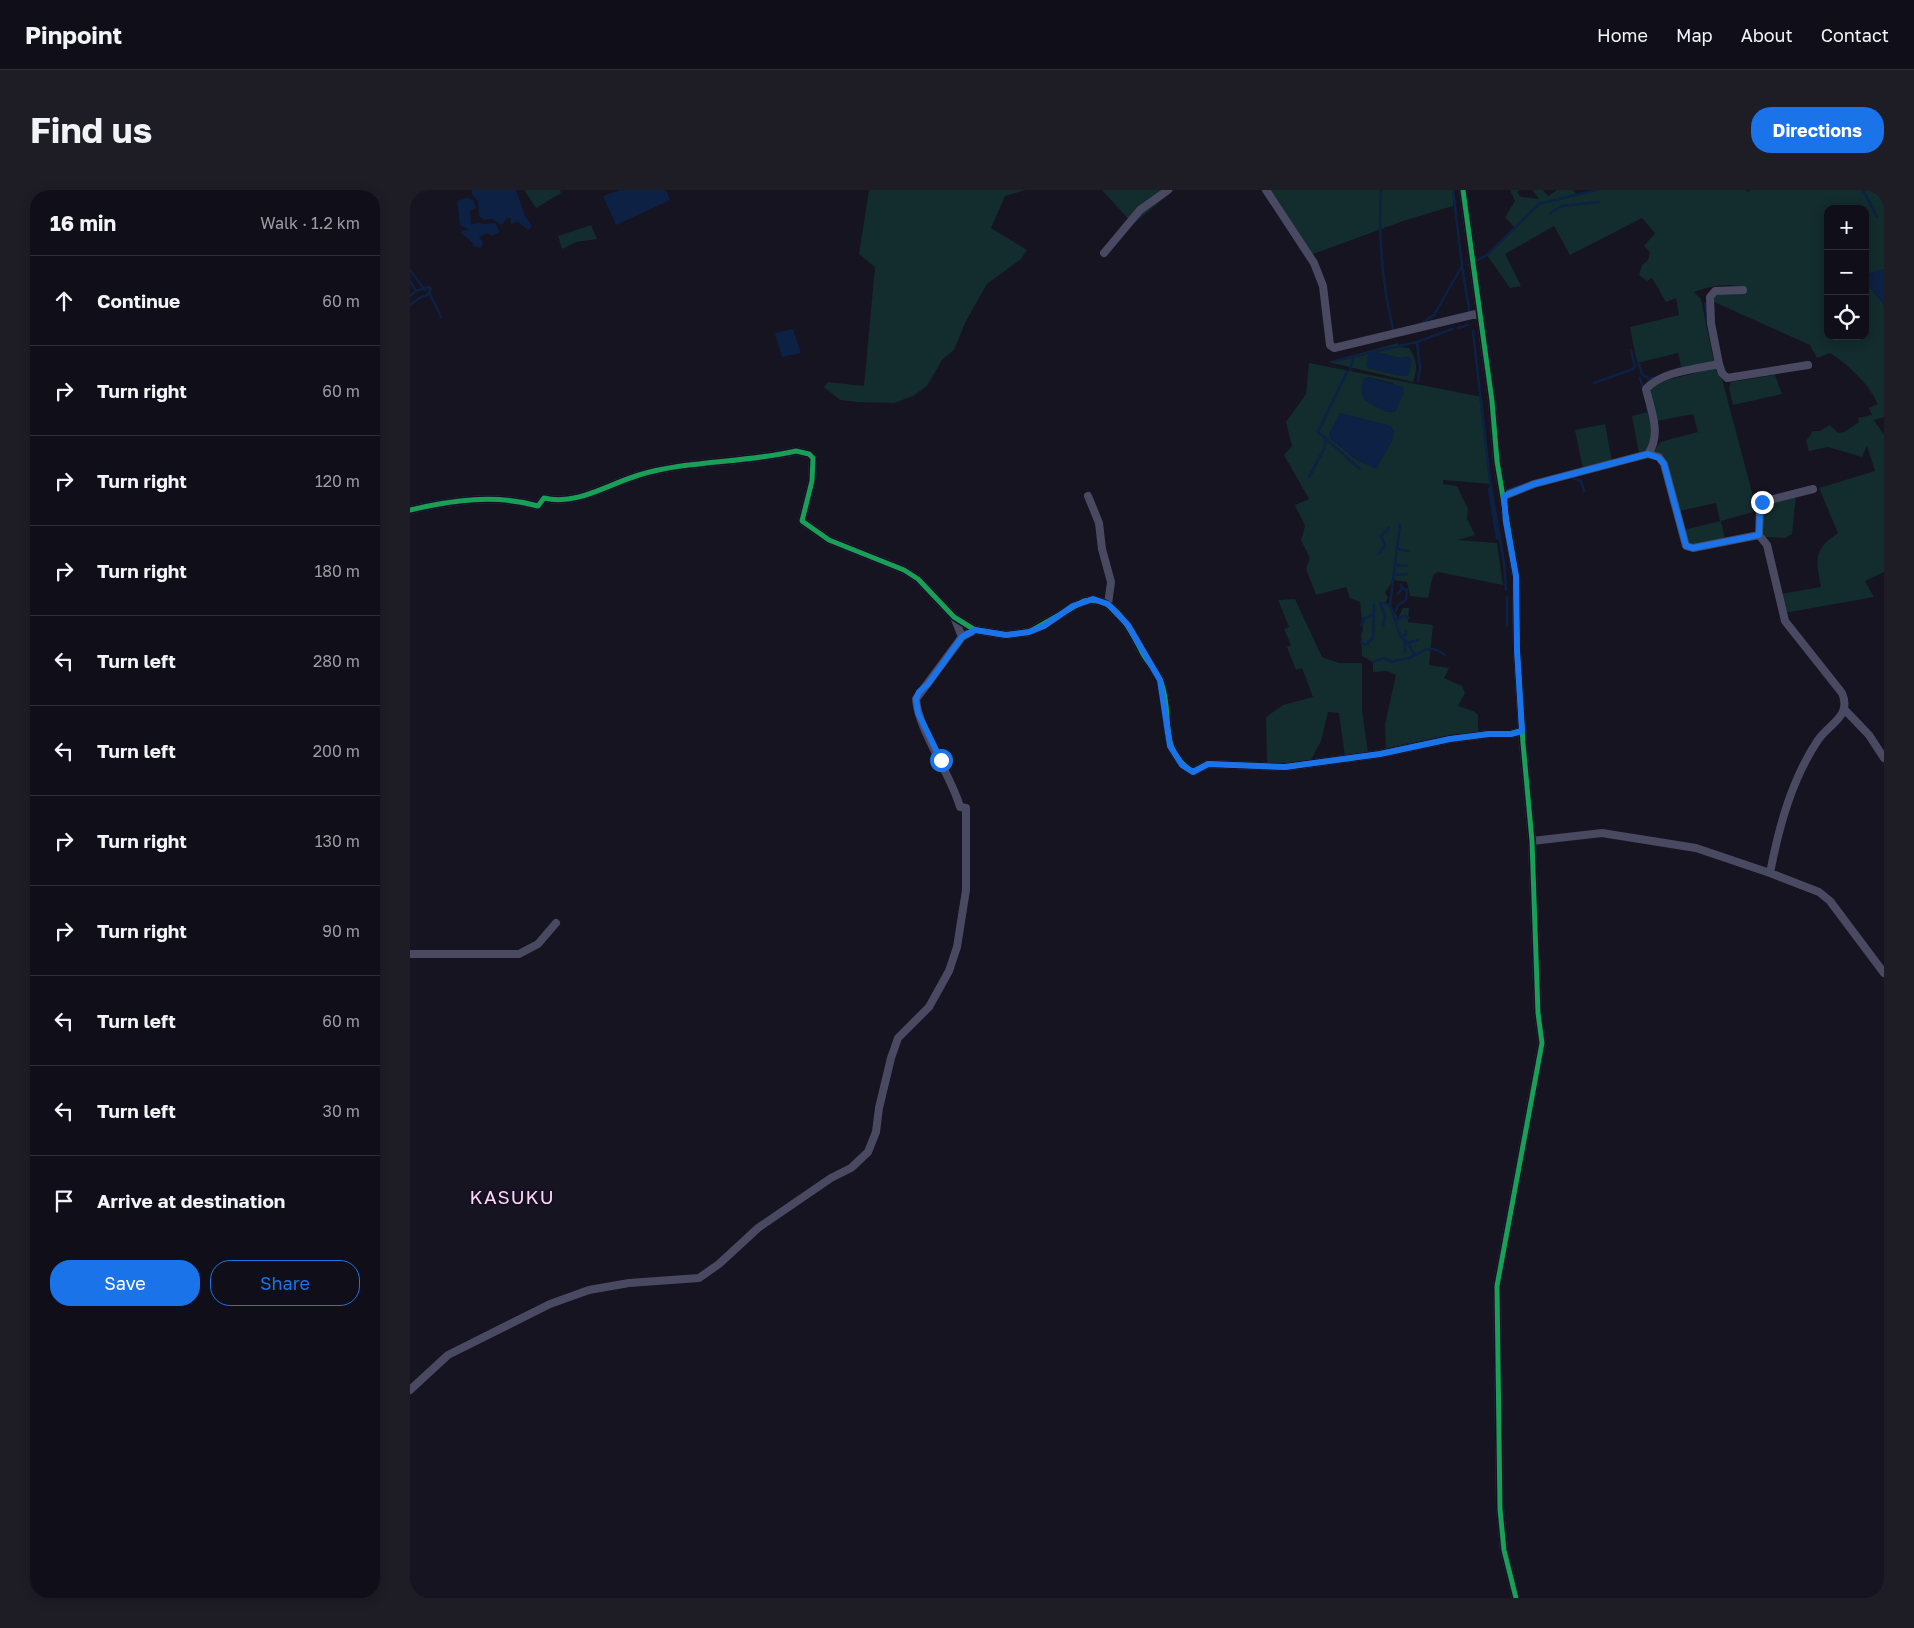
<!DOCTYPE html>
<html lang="en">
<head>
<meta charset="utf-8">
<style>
	body { margin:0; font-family:"Golos Text",sans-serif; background:#1e1d26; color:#f1f3f6 }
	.controls { position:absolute; right:15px; top:15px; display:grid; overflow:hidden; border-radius:10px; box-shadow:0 2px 12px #0003 }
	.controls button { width:45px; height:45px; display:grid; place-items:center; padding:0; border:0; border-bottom:1px solid #302f38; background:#100f19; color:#f1f3f6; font:25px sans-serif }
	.stop { position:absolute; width:15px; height:15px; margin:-11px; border:4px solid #1a73e8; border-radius:50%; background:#fff }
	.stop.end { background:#1a73e8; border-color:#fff; box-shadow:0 1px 5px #0008 }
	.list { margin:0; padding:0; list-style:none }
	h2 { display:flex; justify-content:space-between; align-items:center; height:65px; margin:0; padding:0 20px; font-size:21px }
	h2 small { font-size:16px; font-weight:400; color:#9c9ca2 }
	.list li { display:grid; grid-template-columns:32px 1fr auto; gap:15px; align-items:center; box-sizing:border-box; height:90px; padding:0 20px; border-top:1px solid #302f38 }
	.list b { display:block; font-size:19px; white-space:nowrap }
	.list em { font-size:16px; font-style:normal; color:#9c9ca2 }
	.actions { display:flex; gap:10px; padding:15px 20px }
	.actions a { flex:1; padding:11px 0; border:1px solid #1a73e8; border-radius:20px; text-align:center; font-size:18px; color:#1a73e8 }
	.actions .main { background:#1a73e8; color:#fff }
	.icon { flex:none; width:28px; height:28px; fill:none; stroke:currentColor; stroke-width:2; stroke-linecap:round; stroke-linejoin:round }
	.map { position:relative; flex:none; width:1474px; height:1408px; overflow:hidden; border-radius:20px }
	header { display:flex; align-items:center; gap:30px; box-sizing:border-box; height:70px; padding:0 25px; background:#100f19; border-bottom:1px solid #302f38 }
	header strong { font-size:24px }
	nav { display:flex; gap:28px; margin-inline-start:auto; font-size:18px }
	.intro { display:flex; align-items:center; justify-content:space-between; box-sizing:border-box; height:120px; padding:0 30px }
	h1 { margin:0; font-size:35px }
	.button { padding:12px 22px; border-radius:20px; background:#1a73e8; color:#fff; font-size:18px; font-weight:700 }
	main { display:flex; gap:30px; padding:0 30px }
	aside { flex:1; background:#100f19; border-radius:20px; box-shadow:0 2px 12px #0003 }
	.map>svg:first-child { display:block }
	.green { fill:#132c2d; fill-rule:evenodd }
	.water { fill:#0d2144 }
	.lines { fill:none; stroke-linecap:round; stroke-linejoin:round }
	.stream { stroke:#0d2144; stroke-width:2.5 }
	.street { stroke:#4a4962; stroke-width:8 }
	.cycleway-casing { stroke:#130f26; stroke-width:8 }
	.cycleway { stroke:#1a9f57; stroke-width:5 }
	.route { stroke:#1a73e8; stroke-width:6 }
	.labels { text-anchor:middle; stroke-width:4; stroke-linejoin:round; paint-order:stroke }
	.quarter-label { font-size:19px; letter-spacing:1px; fill:#ffd6f0; stroke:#130f26 }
</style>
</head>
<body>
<header>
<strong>Pinpoint</strong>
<nav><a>Home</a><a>Map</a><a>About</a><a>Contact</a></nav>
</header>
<div class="intro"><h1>Find us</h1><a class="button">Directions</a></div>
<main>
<aside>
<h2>16 min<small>Walk · 1.2 km</small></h2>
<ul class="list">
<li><svg class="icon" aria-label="ahead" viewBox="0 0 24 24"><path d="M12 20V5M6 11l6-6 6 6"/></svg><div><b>Continue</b></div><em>60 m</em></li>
<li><svg class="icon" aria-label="right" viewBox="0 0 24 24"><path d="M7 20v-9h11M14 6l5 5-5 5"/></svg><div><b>Turn right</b></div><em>60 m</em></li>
<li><svg class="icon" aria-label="right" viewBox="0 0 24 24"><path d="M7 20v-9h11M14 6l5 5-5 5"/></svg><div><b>Turn right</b></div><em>120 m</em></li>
<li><svg class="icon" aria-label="right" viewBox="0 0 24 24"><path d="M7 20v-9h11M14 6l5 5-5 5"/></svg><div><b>Turn right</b></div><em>180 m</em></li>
<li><svg class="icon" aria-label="left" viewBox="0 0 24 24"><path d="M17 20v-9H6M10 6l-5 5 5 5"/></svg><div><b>Turn left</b></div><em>280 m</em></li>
<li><svg class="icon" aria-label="left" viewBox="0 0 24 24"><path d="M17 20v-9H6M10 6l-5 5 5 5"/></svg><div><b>Turn left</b></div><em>200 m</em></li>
<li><svg class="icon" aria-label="right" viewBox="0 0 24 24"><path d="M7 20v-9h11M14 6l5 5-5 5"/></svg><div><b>Turn right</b></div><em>130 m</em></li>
<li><svg class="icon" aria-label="right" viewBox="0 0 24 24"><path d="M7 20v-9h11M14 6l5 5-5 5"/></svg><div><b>Turn right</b></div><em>90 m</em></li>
<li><svg class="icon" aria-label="left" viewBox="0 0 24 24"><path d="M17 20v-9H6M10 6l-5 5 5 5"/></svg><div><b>Turn left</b></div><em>60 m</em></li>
<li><svg class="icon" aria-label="left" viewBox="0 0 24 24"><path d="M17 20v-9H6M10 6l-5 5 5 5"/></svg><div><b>Turn left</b></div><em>30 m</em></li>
<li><svg class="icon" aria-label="arrive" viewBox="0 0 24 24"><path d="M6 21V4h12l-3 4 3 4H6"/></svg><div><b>Arrive at destination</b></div></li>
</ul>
<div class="actions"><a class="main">Save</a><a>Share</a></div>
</aside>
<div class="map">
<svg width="1474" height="1408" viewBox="0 0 1474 1408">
	<rect width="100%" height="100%" fill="#161421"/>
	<path class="green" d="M114,0H150L151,3L126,18Z
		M459,0H616L595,6L581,38L617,60L611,69L577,94L556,131L544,160L532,170L517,196L503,206L484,213L447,212L430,210L414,197L418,192L454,196L465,77L449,64Z
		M692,0H764L723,34Z
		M853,0H1043V16L996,30L895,67Z
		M1100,0H1110L1107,2L1111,7L1129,9L1122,0H1133L1138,6L1147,0H1163L1167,5L1186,0H1335L1340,2L1339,0H1474V79L1455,85V19H1418V146H1455V91L1474,115V227L1464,230L1474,245V382L1455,391L1464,407L1374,423L1370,404L1411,397C1406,369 1403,360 1428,343L1409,298L1465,281L1457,256L1452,267L1418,257L1399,261L1396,251L1403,241H1410L1420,235L1428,243L1434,242L1449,232L1448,228L1462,225L1459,218L1468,214C1457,192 1440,176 1420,163L1407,168L1400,155L1302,111L1308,103L1338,101C1324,91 1299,96 1284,102L1291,109L1304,172L1272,180L1268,163L1227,173L1220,137L1269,125L1266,108L1256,112L1242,88L1237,91L1229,85L1232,75L1238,70L1240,62L1234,56L1245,43L1232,28L1160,65L1144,36L1095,64L1111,96L1100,98L1077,65L1105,38L1095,27L1105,11Z
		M181,35L187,49L166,52L152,59L148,46Z
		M988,153L989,157L999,158C1007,170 1008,178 1003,192L918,172ZM965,162L990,168L999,167L993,186L958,178Z
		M899,173L1072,207L1081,294L1033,290V294L1047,296L1058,319L1057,329L1065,345L1048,350L1087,353L1093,395L1028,382L1023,385L1018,408L1000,406L997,392L984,390L975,402L978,408L974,415H980L988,428L993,418H999L998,432L1023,435L1019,475L1039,478L1034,488L1052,496L1055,503L1048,516L1063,521L1068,525V543L1044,544L976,558L975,534L986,485L977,481L963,482V472L952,466L951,444L953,440L950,412L940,408L936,397L906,405L896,379L900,368L891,350L895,336L885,315L899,309L874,265L882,256L876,232L896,204ZM957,187L983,193L988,216L984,222L974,221ZM930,223L980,236L948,271L920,248Z
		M1305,178L1312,189L1347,321L1311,331L1315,349L1285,356L1277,353L1274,340L1310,331L1306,313L1269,321L1258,274L1253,265L1243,263L1250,252L1288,242L1283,224L1247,231L1240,201L1243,196L1253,191Z
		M1365,185L1372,204L1323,215L1319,198L1321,192Z
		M1238,222L1244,245L1237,261L1229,263L1222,226Z
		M1195,234L1202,271L1173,279L1165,240Z
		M1386,305L1382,344L1375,348L1356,347L1352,342L1354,314Z
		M885,409L912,467L929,473H952V520L958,563L935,567L929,523L918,522L911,551L901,570L875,574L857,573L856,527L873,515L903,507L892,478L886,480L877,457L881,455L874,439L879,437L868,410Z"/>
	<path class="water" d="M62,0H106L115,26L122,36L118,40L108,32L101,34L100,28H97L92,35L82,29L74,30L69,26L68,12L62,4Z
		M210,0H256L260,10L206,35L193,6Z
		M57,8L63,10L66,18L60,20L61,35L69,32L73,34L85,33L90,42L82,46L77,43L69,47L73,52L71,58L63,56L62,52L51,43V40H59L50,35L47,11Z
		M1474,79V115L1455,91V85Z
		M383,139L391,163L372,167L365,143Z
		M965,162L990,168L999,167L1002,171L998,186H993L958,178L956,176L958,165Z
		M957,187L993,197L994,202L985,222L974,221L954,210L951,198L954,188Z
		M930,223L980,236L984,240L983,249L966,279L948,271L920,248L919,244Z"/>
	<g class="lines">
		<path class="stream" d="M971,0C968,48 972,92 983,139
			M1453,0L1467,27
			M1140,23L1152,16L1189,12
			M1058,75L1077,65L1129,14L1186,0
			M1052,76L1060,125
			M0,80L15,100
			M0,91L6,101
			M19,102L31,127
			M0,106L6,101L19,97L21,99
			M1295,114L1302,156
			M0,115L11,107L17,105L21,99
			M1010,134L1024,125L1052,76L1043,0
			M1048,138L1058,135
			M1063,141L1080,291L1094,373L1096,400
			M1007,152L1010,178L1008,191
			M924,171L1007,152L1042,139
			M1228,172L1232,184L1239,189L1244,188
			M940,180L944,166
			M937,182L908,242L950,279
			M1230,188L1234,200
			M1184,193L1223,179L1225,176L1221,160
			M1237,217L1240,229
			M899,287L914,259L916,248
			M1161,287L1171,291L1174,301
			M1079,299L1087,348
			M1094,301L1115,294
			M990,335L980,415L990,446L998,453L1004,464
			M987,359L998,361
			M969,364L975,355L971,346L979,338
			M984,375L997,376
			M983,385L997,384
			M988,404L992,398L991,395
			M1097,407V436
			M970,413L975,426L973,436
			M970,413L980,415
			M986,421L988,415L996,410L997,400L992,398
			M985,430L995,426L999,428
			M951,435L954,431L953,429L963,425
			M991,446L996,445V441
			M951,452L955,455
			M998,453L1008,450
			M957,454L963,448L964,415
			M995,462V451
			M963,472L974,468L983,472C988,469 989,470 994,469C1011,467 1014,450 1035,465"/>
		<path class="street" d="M856,0L904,73L913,96L920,155L924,158L1070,123
			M1053,0L1082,211L1087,271L1106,386L1107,460L1113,553L1122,651L1128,823L1132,853L1087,1096L1090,1319L1094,1360L1106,1408
			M694,63L730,20L758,0
			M1309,174L1301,133L1300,107L1305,101L1333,100
			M1238,264C1252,244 1241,221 1236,199C1252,181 1287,179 1309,174L1312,183L1317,188L1398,175
			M678,306L689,333L692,359L701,392L698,414
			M1094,306L1124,294L1238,264L1249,267L1254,274L1276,356L1283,358L1349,345L1350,318L1352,312L1403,299
			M0,320C43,310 85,304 128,316L134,308C167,316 198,294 229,285C279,270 335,273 386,261L399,264L403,268L402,291L392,331L419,350L494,380L508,389L544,427L565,440L596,445L619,442L674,411C705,405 720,439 732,462C737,472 747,481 751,492C764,525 746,558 783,582L798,574L875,577L970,564L1040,549L1079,544H1101L1112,541
			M1349,345L1357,355L1375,431L1432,503C1442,526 1420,533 1408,550C1382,589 1369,636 1360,683
			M544,427L552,447
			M1435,520L1459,545L1474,568
			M1122,651L1192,643L1286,658L1360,683L1409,702L1420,711L1474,783
			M0,764H109L128,754L146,733
			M0,1200L38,1165L140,1114L179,1100L219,1093L289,1088L309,1074L348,1038L421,988L441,978L458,962L466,942L469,918L481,868L488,848L519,817L539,781L547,757L556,700V618L550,617C541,584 508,540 506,509L552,447L565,440"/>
		<g class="cycleway-casing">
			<path id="cycleway" d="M1053,0L1082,211L1087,271L1106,386L1107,460L1113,553L1122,651L1128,823L1132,853L1087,1096L1090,1319L1094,1360L1106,1408
				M0,320C43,310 85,304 128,316L134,308C167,316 198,294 229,285C279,270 335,273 386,261L399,264L403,268L402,291L392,331L419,350L494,380L508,389L544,427L565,440L596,445L619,442L674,411C705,405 720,439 732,462C737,472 747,481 751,492C764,525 746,558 783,582L798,574L875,577L970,564L1040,549L1079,544H1101L1112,541"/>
		</g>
		<use href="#cycleway" class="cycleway"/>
	</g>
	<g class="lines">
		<path class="route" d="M531,570L508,523L506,509L509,502L518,494L552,447L565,440L596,445L619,442L634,436L663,416L683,409L698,414L718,435L750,490L760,556L772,575L783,582L798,574L875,577L970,564L1040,549L1079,544H1101L1112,541L1107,460L1106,386L1096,332L1094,306L1124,294L1238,264L1249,268L1254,274L1276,356L1283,358L1349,345L1350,318L1352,312"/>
	</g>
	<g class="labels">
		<g class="quarter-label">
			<text x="102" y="1014">KASUKU</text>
		</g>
	</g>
</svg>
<div class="controls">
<button>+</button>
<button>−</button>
<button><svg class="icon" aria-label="locate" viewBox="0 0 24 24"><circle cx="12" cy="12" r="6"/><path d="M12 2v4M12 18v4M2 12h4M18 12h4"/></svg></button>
</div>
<div class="stop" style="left:531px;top:570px"></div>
<div class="stop end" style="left:1352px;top:312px"></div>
</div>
</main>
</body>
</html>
